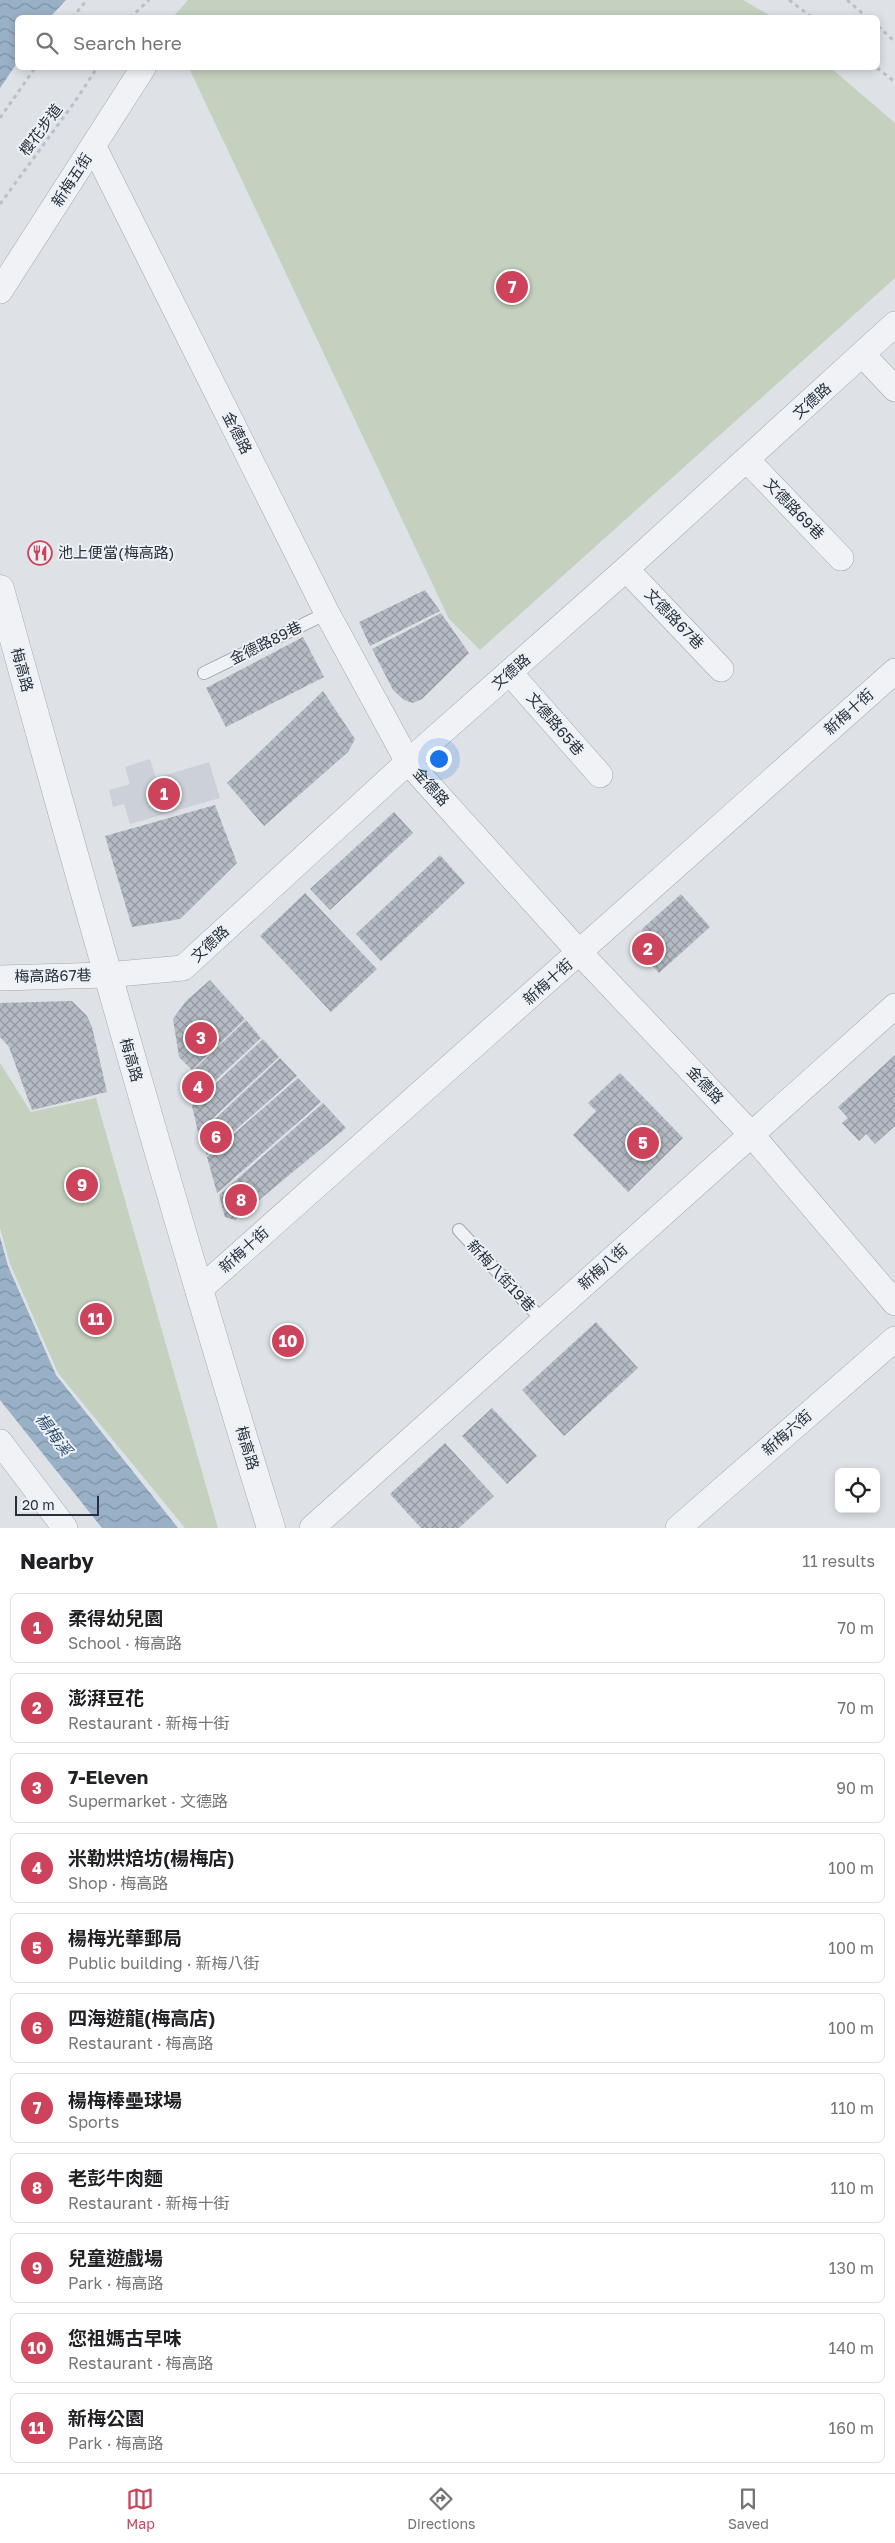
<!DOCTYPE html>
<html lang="en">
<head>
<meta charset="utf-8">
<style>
	body { margin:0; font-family:"Golos Text","Noto Sans TC",sans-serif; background:#f2f2f2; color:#202124 }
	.controls { position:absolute; right:15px; bottom:15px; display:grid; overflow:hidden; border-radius:8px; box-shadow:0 2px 8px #0003 }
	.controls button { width:45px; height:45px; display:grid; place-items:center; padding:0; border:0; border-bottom:1px solid #e0e0e0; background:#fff; color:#202124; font:25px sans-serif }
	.scale { position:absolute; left:15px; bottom:12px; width:84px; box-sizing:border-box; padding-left:5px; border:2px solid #27303e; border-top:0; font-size:14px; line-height:18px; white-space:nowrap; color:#27303e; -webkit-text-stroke:4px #edf1f5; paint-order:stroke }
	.you { position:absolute; left:438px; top:758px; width:18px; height:18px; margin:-12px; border:4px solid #fff; border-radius:50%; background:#1a73e8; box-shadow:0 0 0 8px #1a73e833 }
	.badge { display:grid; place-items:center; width:32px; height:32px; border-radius:50%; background:#cc435b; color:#fff; font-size:16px; font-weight:700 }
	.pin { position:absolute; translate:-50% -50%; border:2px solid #fff; box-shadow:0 1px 5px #0006 }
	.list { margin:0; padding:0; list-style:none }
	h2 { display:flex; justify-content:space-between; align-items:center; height:65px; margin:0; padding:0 20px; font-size:21px }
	h2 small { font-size:16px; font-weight:400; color:#757577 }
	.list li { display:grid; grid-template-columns:32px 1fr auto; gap:15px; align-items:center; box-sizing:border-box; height:70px; margin:0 10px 10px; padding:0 10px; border:1px solid #e0e0e0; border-radius:8px }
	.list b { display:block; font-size:19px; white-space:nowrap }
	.list p { margin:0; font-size:16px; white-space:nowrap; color:#757577 }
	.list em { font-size:16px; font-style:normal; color:#757577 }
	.icon { flex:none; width:28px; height:28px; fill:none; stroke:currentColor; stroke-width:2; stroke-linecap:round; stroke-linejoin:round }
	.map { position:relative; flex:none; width:895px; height:1528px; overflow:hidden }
	.search { position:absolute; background:#fff; box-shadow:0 2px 8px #0003; left:15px; right:15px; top:15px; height:55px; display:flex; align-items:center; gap:12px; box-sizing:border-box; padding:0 18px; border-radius:8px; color:#757577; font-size:19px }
	.sheet { height:945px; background:#fff }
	nav { display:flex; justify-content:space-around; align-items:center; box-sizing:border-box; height:70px; border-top:1px solid #e0e0e0; background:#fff; font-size:14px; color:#757577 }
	nav a { display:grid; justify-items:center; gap:2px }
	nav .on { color:#cc435b }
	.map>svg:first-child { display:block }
	.built { fill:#ccd1d9 }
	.park { fill:#c4d1bf }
	.water { fill:url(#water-waves) }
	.building { fill:url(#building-cross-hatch) }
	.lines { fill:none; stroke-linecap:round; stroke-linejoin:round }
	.service-casing { stroke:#a3a9b1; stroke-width:14 }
	.minor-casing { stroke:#a3a9b1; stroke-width:26 }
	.tertiary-casing { stroke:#a3a9b1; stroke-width:29 }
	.path { stroke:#bcc0c6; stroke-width:3; stroke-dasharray:4 4; stroke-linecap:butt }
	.service { stroke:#f0f2f6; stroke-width:12 }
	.minor { stroke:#f0f2f6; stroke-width:25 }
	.tertiary { stroke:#f0f2f6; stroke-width:28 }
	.labels { text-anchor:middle; stroke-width:4; stroke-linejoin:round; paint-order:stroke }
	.street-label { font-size:15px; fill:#27303e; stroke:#edf1f5 }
	.poi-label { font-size:15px; fill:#27303e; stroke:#edf1f5; text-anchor:start }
	.water-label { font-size:16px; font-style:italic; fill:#325071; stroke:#edf1f5 }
</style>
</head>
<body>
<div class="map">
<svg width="895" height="1528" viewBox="0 0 895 1528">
	<defs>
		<pattern id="water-waves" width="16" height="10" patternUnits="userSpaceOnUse" patternTransform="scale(1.25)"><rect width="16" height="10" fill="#99b1c7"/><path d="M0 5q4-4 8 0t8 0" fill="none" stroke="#7d90a3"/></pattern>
		<pattern id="building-cross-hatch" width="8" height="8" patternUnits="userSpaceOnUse" patternTransform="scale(1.25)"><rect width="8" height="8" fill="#b5bbc4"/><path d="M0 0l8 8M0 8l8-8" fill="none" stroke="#9398a1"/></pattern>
	</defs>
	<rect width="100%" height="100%" fill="#dee2e7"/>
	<path class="built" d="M150,759L156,778L209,762L220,798L130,824L124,804L113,807L109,790L130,784L125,767Z"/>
	<path class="park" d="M188,0H743L773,17H173Z
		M189,68H831L895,123V278L480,650L449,619Z
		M0,1063L31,1112L96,1098L218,1528H185L58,1373L10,1264L0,1228Z"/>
	<path class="water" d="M0,0H66L50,17L18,18L17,63L0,88Z
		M0,1237L8,1266L56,1375L178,1528H102L0,1400Z"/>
	<path class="building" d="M425,590L440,611L370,646L359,622Z
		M441,613L469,653L422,699L413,703L404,700L393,690L372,649Z
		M303,637L324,677L226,727L206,688Z
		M323,691L355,739L348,752L264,826L227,783Z
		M215,805L237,863L180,919L132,927L105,836Z
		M394,812L413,833L330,910L310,889Z
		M440,855L465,883L381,961L356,934Z
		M305,893L377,969L331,1012L260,936Z
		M681,894L710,927L659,973L637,950L643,928Z
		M210,980L245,1019L192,1070L179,1057L173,1019L186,1001Z
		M72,1001L87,1016L92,1027L107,1092L32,1110L9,1047L0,1037V1003Z
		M246,1020L261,1038L190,1104L182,1081Z
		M263,1039L279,1057L198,1132L192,1106Z
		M895,1055V1126L875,1144L866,1134L859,1141L842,1123L848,1118L838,1107Z
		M280,1058L297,1076L207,1155L199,1134Z
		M620,1073L683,1138L628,1192L573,1135L596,1111L588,1103Z
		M298,1078L321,1102L217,1193L207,1157Z
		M323,1103L346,1128L235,1220L225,1217L219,1195Z
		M596,1322L638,1368L564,1436L522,1390Z
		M492,1408L537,1456L507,1484L462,1436Z
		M445,1443L494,1496L459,1528H421L390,1494Z"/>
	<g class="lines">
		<g class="service-casing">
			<path id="service" d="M204,673L327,613
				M459,1230L543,1321"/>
		</g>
		<g class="minor-casing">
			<path id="minor" d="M94,147L327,613L408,762L580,953L751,1134L895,1303
				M0,291L143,68
				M863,355L895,389
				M747,460L841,558
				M626,569L721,669
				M510,673L600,775
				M0,978L107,975L183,968L408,762L626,569L895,324
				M198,1291L895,671
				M0,1442L65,1528
				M312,1528L895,1006
				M678,1528L895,1339"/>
		</g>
		<g class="tertiary-casing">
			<path id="tertiary" d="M0,589C87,903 175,1217 271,1528"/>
		</g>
		<path class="path" d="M789,0L813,18
			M847,0L868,18
			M72,18L87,0
			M130,18L149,0
			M878,26L895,42
			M877,68L895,82
			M0,118L35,68
			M0,204L74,103L97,68"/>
		<use href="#service" class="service"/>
		<use href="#minor" class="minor"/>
		<use href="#tertiary" class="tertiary"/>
	</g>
	<defs>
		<g id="restaurant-ring" transform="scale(1.25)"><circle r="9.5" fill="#edf1f5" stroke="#cc435b" stroke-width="1.5"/><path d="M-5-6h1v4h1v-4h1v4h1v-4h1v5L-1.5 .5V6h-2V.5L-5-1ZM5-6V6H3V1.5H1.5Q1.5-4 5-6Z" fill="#cc435b"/></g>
	</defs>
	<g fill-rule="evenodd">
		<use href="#restaurant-ring" x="40" y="553"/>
	</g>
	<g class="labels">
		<g class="street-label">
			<text transform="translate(41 130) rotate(-53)" y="5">櫻花步道</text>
			<text transform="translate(72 180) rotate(-57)" y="5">新梅五街</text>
			<text transform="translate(812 401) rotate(-42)" y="5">文德路</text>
			<text transform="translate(237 433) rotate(63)" y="5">金德路</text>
			<text transform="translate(794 509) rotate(46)" y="5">文德路69巷</text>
			<text transform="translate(674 619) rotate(46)" y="5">文德路67巷</text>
			<text transform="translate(266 643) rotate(-26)" y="5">金德路89巷</text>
			<text transform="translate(22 670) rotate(75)" y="5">梅高路</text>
			<text transform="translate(511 672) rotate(-41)" y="5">文德路</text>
			<text transform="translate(849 712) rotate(-42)" y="5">新梅十街</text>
			<text transform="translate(555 724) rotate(49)" y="5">文德路65巷</text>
			<text transform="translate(431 787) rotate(48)" y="5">金德路</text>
			<text transform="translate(210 944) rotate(-43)" y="5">文德路</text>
			<text transform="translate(53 976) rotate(-1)" y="5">梅高路67巷</text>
			<text transform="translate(548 982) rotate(-42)" y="5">新梅十街</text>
			<text transform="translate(131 1060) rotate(74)" y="5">梅高路</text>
			<text transform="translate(705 1085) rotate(47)" y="5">金德路</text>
			<text transform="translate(244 1250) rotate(-42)" y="5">新梅十街</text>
			<text transform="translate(603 1267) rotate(-42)" y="5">新梅八街</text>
			<text transform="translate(501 1276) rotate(47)" y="5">新梅八街19巷</text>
			<text transform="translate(787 1433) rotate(-41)" y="5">新梅六街</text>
			<text transform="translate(247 1448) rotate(73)" y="5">梅高路</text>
		</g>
		<g class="poi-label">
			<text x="58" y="558">池上便當(梅高路)</text>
		</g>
		<g class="water-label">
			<text transform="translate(54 1434) rotate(53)" y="6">楊梅溪</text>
		</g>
	</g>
</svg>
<div class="controls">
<button><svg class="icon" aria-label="locate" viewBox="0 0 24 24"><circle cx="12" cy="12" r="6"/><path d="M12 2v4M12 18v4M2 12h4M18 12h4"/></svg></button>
</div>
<div class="scale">20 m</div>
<div class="you"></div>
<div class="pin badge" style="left:164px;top:794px">1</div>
<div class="pin badge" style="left:648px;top:949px">2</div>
<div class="pin badge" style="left:201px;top:1038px">3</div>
<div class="pin badge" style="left:198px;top:1087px">4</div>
<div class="pin badge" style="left:643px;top:1143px">5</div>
<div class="pin badge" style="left:216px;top:1137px">6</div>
<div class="pin badge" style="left:512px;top:287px">7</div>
<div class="pin badge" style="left:241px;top:1200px">8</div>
<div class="pin badge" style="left:82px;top:1185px">9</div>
<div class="pin badge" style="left:288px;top:1341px">10</div>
<div class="pin badge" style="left:96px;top:1319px">11</div>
<div class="search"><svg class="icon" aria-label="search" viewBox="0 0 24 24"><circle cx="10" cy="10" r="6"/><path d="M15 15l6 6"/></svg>Search here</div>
</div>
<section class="sheet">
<h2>Nearby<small>11 results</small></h2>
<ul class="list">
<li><span class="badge">1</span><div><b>柔得幼兒園</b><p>School · 梅高路</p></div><em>70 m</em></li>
<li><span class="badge">2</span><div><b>澎湃豆花</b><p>Restaurant · 新梅十街</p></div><em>70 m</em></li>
<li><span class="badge">3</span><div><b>7-Eleven</b><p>Supermarket · 文德路</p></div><em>90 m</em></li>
<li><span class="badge">4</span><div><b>米勒烘焙坊(楊梅店)</b><p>Shop · 梅高路</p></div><em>100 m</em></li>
<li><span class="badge">5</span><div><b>楊梅光華郵局</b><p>Public building · 新梅八街</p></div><em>100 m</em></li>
<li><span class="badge">6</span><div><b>四海遊龍(梅高店)</b><p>Restaurant · 梅高路</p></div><em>100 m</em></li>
<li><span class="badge">7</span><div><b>楊梅棒壘球場</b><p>Sports</p></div><em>110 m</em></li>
<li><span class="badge">8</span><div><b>老彭牛肉麵</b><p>Restaurant · 新梅十街</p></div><em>110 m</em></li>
<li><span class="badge">9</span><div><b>兒童遊戲場</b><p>Park · 梅高路</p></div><em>130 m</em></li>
<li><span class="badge">10</span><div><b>您祖媽古早味</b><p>Restaurant · 梅高路</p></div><em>140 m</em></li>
<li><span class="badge">11</span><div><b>新梅公園</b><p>Park · 梅高路</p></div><em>160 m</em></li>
</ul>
</section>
<nav>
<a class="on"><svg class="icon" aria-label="map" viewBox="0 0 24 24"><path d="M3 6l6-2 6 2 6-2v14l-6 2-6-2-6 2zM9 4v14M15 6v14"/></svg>Map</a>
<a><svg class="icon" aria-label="directions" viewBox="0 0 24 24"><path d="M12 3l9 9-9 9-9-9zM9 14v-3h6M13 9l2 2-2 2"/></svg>Directions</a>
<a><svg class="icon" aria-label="saved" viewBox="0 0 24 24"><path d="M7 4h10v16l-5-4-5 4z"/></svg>Saved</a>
</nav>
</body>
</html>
